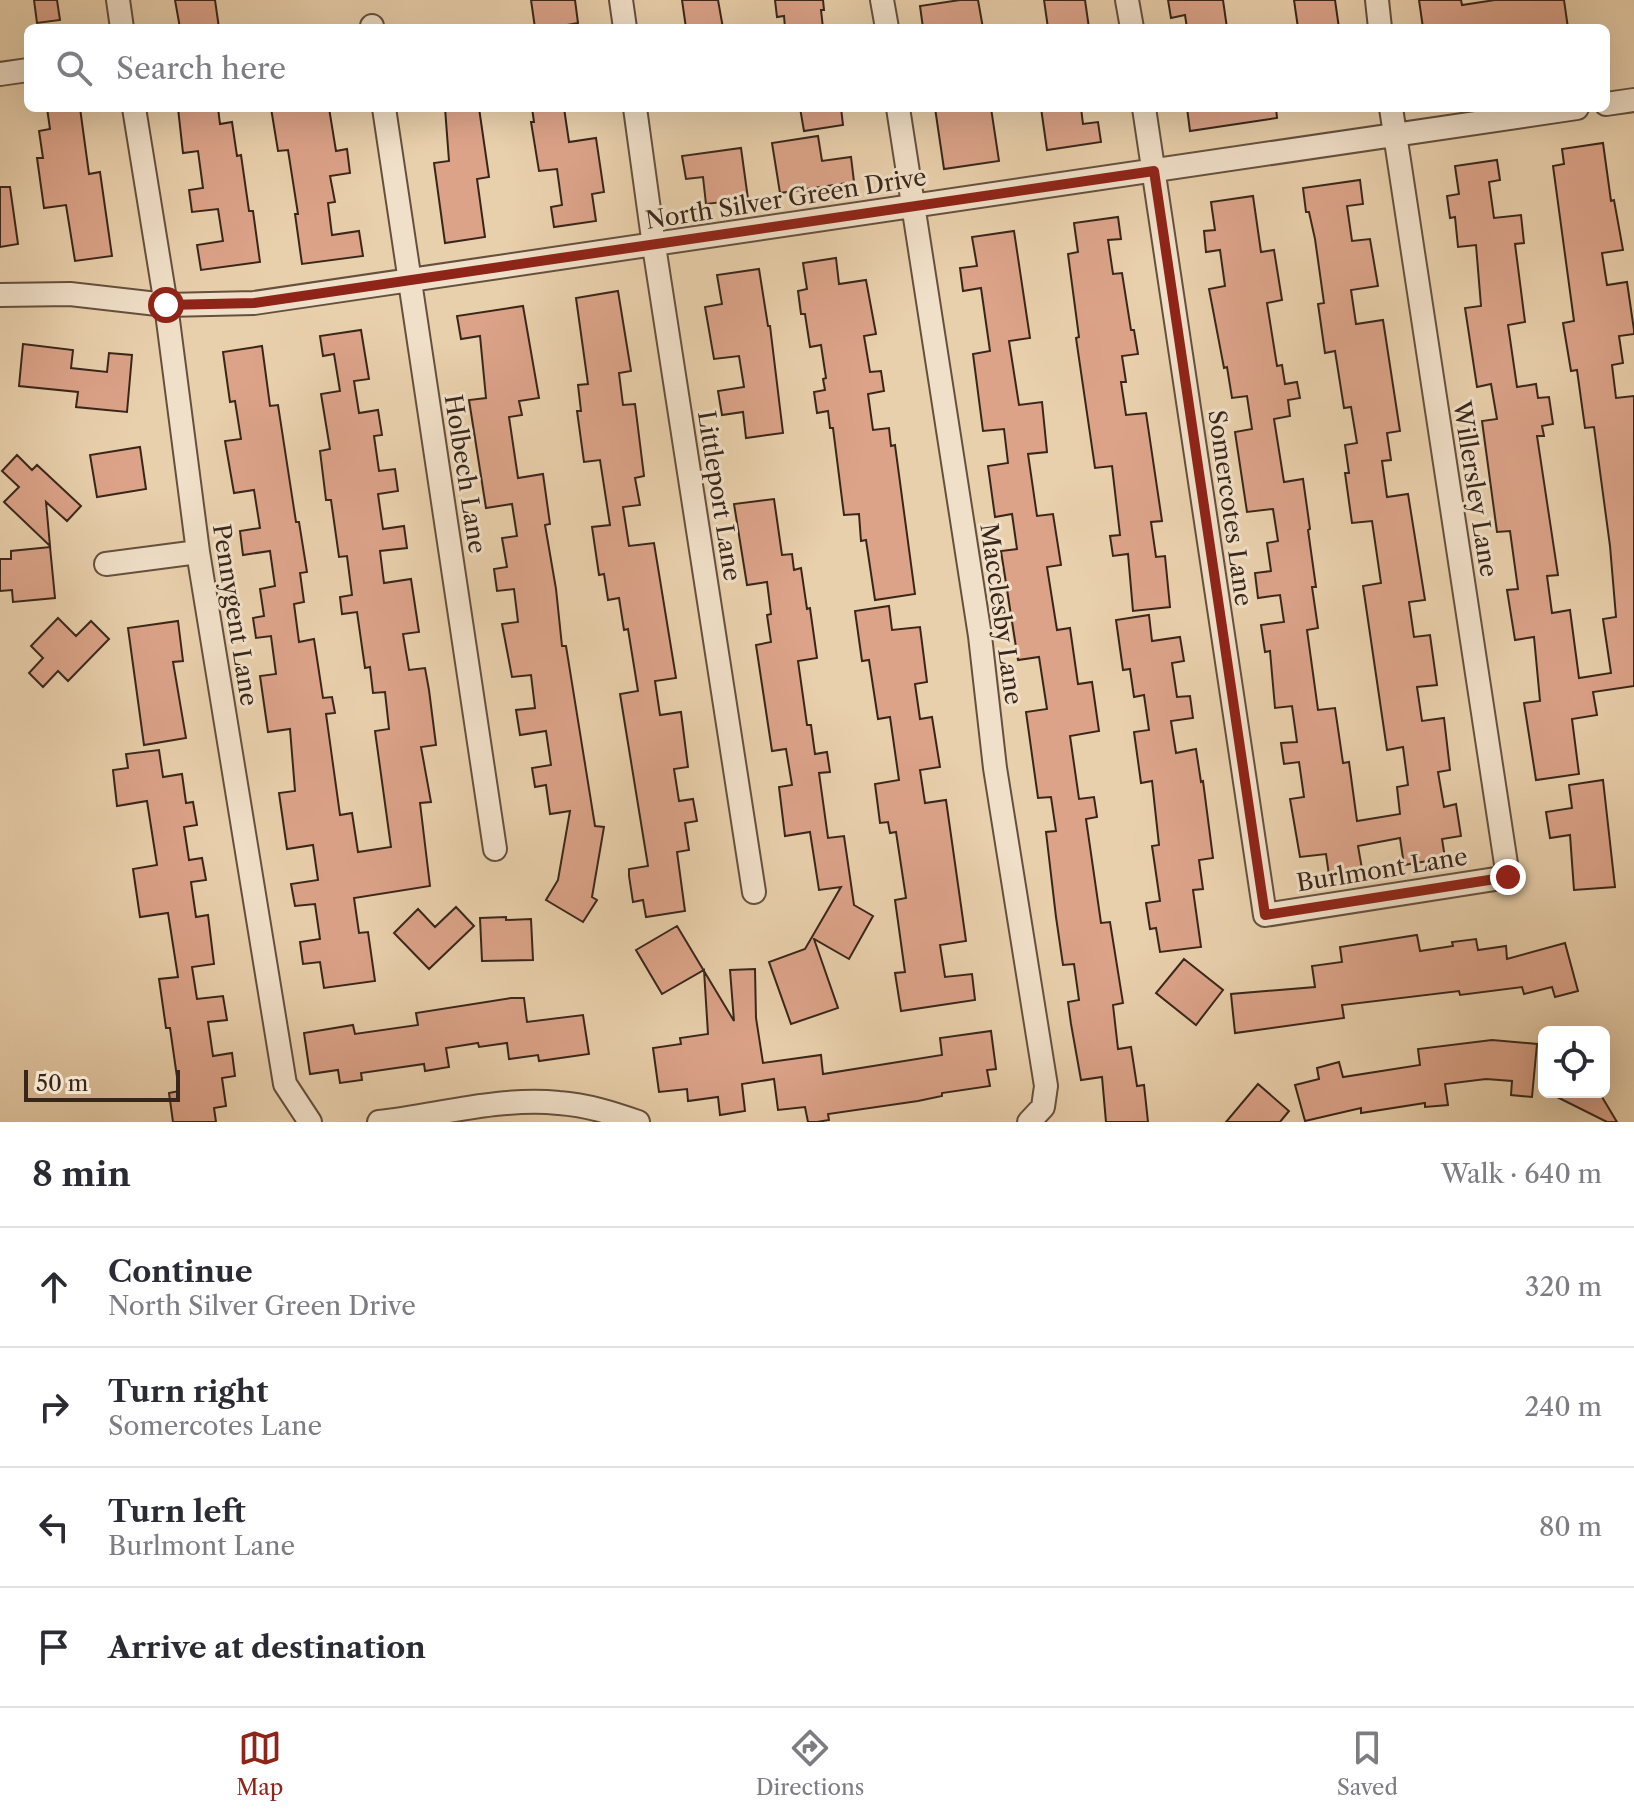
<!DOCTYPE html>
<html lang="en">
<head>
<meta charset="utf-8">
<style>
	body { margin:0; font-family:"Libre Caslon Text",serif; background:#f2f2f3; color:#2b2b33 }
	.controls { position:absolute; right:24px; bottom:24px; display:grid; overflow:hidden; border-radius:12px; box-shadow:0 8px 32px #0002 }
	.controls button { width:72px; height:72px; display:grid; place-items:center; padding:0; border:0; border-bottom:2px solid #e1e1e2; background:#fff; color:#2b2b33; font:40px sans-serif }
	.scale { position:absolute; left:24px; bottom:20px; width:156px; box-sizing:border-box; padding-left:8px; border:4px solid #39261a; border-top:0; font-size:22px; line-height:28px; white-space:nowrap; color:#39261a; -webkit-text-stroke:6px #f1e0c9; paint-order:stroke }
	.stop { position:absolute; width:24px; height:24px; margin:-18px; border:6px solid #8f2418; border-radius:50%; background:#fff }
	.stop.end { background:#8f2418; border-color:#fff; box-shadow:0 2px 8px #0008 }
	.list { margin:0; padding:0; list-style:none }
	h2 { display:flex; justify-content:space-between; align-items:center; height:104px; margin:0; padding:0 32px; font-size:34px }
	h2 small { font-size:26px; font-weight:400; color:#7c7c81 }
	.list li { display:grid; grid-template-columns:52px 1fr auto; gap:24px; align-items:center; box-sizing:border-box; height:120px; padding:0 32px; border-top:2px solid #e1e1e2 }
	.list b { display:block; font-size:30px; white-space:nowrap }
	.list p { margin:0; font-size:26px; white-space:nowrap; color:#7c7c81 }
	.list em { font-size:26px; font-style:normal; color:#7c7c81 }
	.icon { flex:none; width:44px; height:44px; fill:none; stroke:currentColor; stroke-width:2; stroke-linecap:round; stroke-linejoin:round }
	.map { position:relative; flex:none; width:1634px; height:1122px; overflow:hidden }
	.search { position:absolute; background:#fff; box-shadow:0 8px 32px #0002; left:24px; right:24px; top:24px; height:88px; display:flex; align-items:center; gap:20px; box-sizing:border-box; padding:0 28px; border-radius:12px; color:#7c7c81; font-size:30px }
	.sheet { height:584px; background:#fff }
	nav { display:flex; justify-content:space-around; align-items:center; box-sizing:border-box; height:112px; border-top:2px solid #e1e1e2; background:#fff; font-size:22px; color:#7c7c81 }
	nav a { display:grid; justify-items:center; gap:4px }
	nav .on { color:#8f2418 }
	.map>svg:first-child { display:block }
	.building { fill:#dca389; stroke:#39261a; stroke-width:2 }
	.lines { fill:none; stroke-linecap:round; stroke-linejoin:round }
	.street-casing { stroke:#65503e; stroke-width:26 }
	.street { stroke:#f1e0c9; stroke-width:22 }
	.route { stroke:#8f2418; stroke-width:10 }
	.labels { text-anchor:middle; stroke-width:6; stroke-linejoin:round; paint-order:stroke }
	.street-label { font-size:24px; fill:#39261a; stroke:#f1e0c9 }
</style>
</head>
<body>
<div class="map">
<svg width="1634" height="1122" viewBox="0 0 1634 1122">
	<rect width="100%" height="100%" fill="#e9d0ac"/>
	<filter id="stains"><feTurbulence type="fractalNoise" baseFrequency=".0025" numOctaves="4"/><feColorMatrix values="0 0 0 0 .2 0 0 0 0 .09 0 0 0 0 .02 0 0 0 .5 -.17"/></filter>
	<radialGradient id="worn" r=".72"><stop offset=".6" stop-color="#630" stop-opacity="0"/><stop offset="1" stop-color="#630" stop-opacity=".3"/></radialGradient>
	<path class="building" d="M34,0H57L60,20L37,23Z
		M175,0H215L219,28H180Z
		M531,0H575L578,23L567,25L568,28H535Z
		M682,0H718L723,28H686Z
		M775,0H823L824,10H821L823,28H785L784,16L777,17Z
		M960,0H978L983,28H923L920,6Z
		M1044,0H1085L1089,28H1048Z
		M1168,0H1223L1227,28H1187L1185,15L1171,18Z
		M1294,0H1335L1339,28H1298Z
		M1419,0H1461L1462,5L1495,0H1564L1568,28H1423Z
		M47,108H80L89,174L100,172L112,256L75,261L66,205L44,208L37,158H43L39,131L50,129Z
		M178,108H218L220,124L232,122L237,156L241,155L249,211H253L260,262L201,270L197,245L223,241L218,209L192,212L189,190L203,188L198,151L183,153Z
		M271,108H329L336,151L347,149L350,173L330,176L335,202L328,203L332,235L359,231L363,256L302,264L295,214H298L288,150L278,151Z
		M445,108H479L489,177L477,179L485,237L445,243L434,163L449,161Z
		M532,108H564L569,142L596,138L604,192L592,194L596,221L554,227L551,207L562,205L557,169L539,171L531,122H534Z
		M800,108H841L843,125L804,131Z
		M935,108H991L999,161L944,169Z
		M1041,108H1081L1083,124L1098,122L1101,142L1047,150Z
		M1187,108H1276L1277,118L1190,131Z
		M818,136L822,161L851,157L854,182L780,193L772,143Z
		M1603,143L1611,201L1614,200L1623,250L1602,253L1607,285L1627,282L1634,330V334L1619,336L1623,363L1612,365L1616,398L1634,396V686L1593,692L1597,715L1572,719L1579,774L1536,780L1524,703L1540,701L1534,637L1515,640L1507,590L1518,589L1510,531L1497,532L1482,421L1497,419L1491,384L1477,387L1465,308L1481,306L1476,245L1458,247L1455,217L1450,218L1447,196L1459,194L1455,166L1497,160L1500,180L1489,182L1494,218L1521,215L1524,243L1515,244L1525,322L1508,325L1517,387L1536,384L1538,398L1549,397L1553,424L1542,426L1544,436H1537L1558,575L1547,576L1552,613L1570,610L1579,678L1611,673L1603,619L1616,617L1610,546L1594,427L1585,428L1577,370L1571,371L1563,323L1574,321L1553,166L1564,164L1562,149Z
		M741,148L748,199L706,204L703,177L686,179L682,156Z
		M1360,180L1363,204L1347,206L1352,241L1370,239L1378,286L1351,290L1356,324L1383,320L1400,431L1387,433L1391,460L1382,461L1387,497L1408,494L1425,600L1409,602L1414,637L1430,635L1437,685L1417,687L1422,721L1444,718L1450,770L1438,772L1444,807L1456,804L1461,836L1442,839L1445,858L1404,865L1400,838L1358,846L1362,869L1329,875L1326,854L1300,857L1290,799L1304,797L1299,762L1284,764L1281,743L1297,742L1292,706L1275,708L1270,651L1265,652L1261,625L1284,622L1280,595L1258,598L1255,573L1271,571L1267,543L1278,541L1273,509L1247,512L1235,432L1252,429L1247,396L1232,398L1227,367L1224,368L1209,289L1225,286L1220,250L1206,252L1204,231L1215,230L1211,202L1253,196L1261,252L1274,250L1282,300L1267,303L1277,366L1282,365L1285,384L1297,382L1300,398L1288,400L1290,416L1274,419L1284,482L1303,479L1310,529L1308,530L1316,587H1312L1318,628L1307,630L1318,710L1335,708L1343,763L1349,762L1357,821L1400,814L1397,787L1408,785L1403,747L1387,750L1363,586L1381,583L1372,521L1352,523L1345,473H1349L1345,445L1357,443L1351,407L1344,408L1335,351L1325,353L1318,304L1324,303L1315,239L1309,212H1306L1303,188Z
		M0,187H10L18,244L0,247Z
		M1118,217L1121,239L1108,240L1113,274L1122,273L1131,330H1134L1138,354L1122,356L1126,382H1121L1126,415L1146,413L1162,521L1151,522L1156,557L1165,556L1170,607L1133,611L1128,554L1113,556L1110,536L1120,535L1112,466L1095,468L1076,338L1079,337L1068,254L1078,252L1074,223Z
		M1014,231L1030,338L1009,341L1019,405L1042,402L1047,452L1028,454L1037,516L1053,514L1061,565L1047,567L1057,630L1070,628L1078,684L1092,682L1099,731L1070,736L1079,799L1094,797L1097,817L1086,819L1101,923L1110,922L1123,1003L1113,1005L1118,1049L1131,1047L1137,1086L1144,1085L1148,1122H1106L1102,1077L1081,1080L1071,1024L1068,1002L1079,1000L1074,964L1063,965L1056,917L1046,832L1056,831L1051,797L1038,798L1026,712L1047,709L1039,657L1018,660L1001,551L1017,549L1012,514L995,517L988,466L1008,463L1004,429L983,431L973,354L990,351L981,288L963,291L960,268L977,266L972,237Z
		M836,258L839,284L866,280L876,334L864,336L870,372L881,371L884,391L868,394L873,430L889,428L891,446L895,445L915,594L875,600L866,540L861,541L859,514L844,515L833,428H830L828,411L817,413L814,392L825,390L823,379L826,378L821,345L810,347L805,314H801L798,291L807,289L803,263Z
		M759,269L768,326H770L783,433L746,438L743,412L722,415L718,391L744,387L739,356L714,359L705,307L722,304L717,275Z
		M618,291L631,371L619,373L623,405L635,404L644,476L635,478L640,505L623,507L629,546L654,543L676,678L655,681L660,715L681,712L688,767L674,769L679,801L693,799L697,821L685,823L689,850L677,852L685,911L646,917L643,900L633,902L629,876V869L648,866L620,694L638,691L628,629L624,630L619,598L608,600L604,574L599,575L592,527L610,525L600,460L584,462L577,411H581L578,385L588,384L576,298Z
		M523,306L539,398L519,401L522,415L509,417L518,478L543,474L550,524L545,525L556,589L562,646H566L595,826L604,827L592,897L597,900L583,922L546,900L558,880L570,811L550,814L546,785L535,787L532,768L551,765L546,731L520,735L516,710L535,708L531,675L512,677L502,624L518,622L514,589L497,591L494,569L507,567L502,538L517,536L512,504L486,508L469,400L486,398L480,336L461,339L457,316Z
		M361,330L369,379L354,381L359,413L378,410L382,435L374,436L379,471L395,469L398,491L378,494L383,529L404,526L407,548L380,551L384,583L411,579L419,632L403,634L409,670L425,668L429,690L436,745L421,747L431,802L420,803L430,886L354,898L359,933L368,932L375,981L324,988L320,962L303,964L300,942L320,939L315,904L295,906L291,884L318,880L313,845L287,849L279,793L295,791L290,729L268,732L260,676L276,674L271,636L256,638L253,618L264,616L260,589L275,586L270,551L243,555L240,531L260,528L254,490L234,493L225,441L241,439L235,401L230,402L223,352L262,346L270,406L278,405L296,522H299L307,572L300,573L304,602L294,604L299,642L314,639L323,698L332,697L335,713L326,714L340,815L352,813L358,852L391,847L375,731L389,729L385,692L373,693L370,667L365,668L357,612L342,614L340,597L352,595L347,556L339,557L331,500H326L320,451L330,449L321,394L340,391L334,354L323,356L320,336Z
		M23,344L73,350L71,368L107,372L109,353L132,355L127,412L76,407L78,392L19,386Z
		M140,447L146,489L97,497L90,455Z
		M17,455L32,470L37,465L81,506L67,521L46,502L50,546L4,502L19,487L2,471Z
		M774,499L782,555L792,554L794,570L801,568L807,609L810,608L817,658L798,661L807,725H811L815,754L827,752L830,772L819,773L828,838L844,836L854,905L873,916L849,959L814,939L838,1008L791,1024L769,962L805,949L841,887L819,890L810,832L785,836L779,787L792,785L786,749L772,751L756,645L771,642L767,615L771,614L767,582L747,585L734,504Z
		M50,547L55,598L13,602L12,590L0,591V559H11V551Z
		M889,606L892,630L920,627L927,682L915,684L920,719L932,717L940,767L920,770L925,803L946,800L966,941L940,945L945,977L972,974L975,1000L901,1011L895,973L905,972L895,900L906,898L896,832L890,833L888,822L880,823L875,784L899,780L890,717L878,719L869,660L862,661L855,611Z
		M1149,615L1152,641L1180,637L1184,661L1172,663L1177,697L1190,696L1193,718L1171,721L1176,753L1196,749L1201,782L1203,781L1213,858L1199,860L1203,889L1193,890L1201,947L1160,952L1156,928L1150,929L1146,903L1160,901L1152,846L1159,845L1152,781L1141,783L1134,732L1149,730L1144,695L1134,697L1130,669L1123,670L1116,620Z
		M58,618L76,636L91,621L109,639L68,681L58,671L43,687L29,673L43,658L31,646Z
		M178,621L183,661L173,662L186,738L144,745L128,628Z
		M159,750L163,777L182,774L186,803L193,802L197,825L184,827L189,860L202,858L206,880L191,882L196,917L208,915L214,964L192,967L197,999L223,996L227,1020L208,1022L213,1056L232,1053L235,1076L222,1078L226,1106L214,1108L216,1122H173L169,1093L179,1091L170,1028H166L159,979L178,977L168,913L140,917L133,869L157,865L147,801L117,806L113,770L128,768L126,754Z
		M1603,780L1615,887L1574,890L1570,835L1550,838L1546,812L1572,808L1569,785Z
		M456,907L474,926L429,969L394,933L418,909L435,927Z
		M506,917V920L531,919L533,960L482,961L480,918Z
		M677,926L734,1021L730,970L755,969L756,1018L763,1063L821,1055L823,1074L942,1055L940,1038L991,1031L996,1069L987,1070L990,1086L942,1093V1096L918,1101L828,1114L829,1120L817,1122H808L805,1107L778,1110L774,1079L742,1084L745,1111L720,1115L718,1097L688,1101L687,1089L659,1092L653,1048L681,1044L680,1038L708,1034L704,970L662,994L636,950Z
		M1417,935L1420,951L1453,946L1452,942L1476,939L1478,950L1506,946L1507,959L1565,943L1578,991L1555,997L1552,987L1524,994L1522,987L1460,995L1459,991L1342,1005L1344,1018L1235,1033L1231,994L1315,987L1312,966L1342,962L1340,947Z
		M1184,959L1223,990L1196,1025L1156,993Z
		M511,998H524L527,1022L583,1015L589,1054L539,1061L538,1055L509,1059L507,1043L479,1047L478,1043L446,1048L449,1067L425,1071L424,1064L361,1073L362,1080L340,1083L338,1070L310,1074L304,1033L353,1025L355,1034L418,1025L416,1013Z
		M1492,1040L1537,1044L1532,1097L1511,1095L1512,1081L1486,1079L1445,1084L1448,1105L1425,1107V1103L1361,1113V1108L1305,1121L1295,1085L1319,1079L1317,1068L1339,1062L1343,1077L1420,1065L1418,1049Z
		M1258,1084L1289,1111L1280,1122H1226Z
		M1547,1092H1599L1617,1122H1607Z"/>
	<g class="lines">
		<g class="street-casing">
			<path id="street" d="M118,0L122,28
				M621,0L625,28
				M882,0L887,28
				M1127,0L1132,28
				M1377,0L1380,28
				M372,26V28
				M0,74L28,70
				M1606,104L1634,100
				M134,108L166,305L198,552L285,1084L310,1122
				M384,108L495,849
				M635,108L654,246L754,892
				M898,108L980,636L995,768L1046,1086L1043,1107L1029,1122
				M1144,108L1265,915L1508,877L1391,108
				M0,295L70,294L166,305L254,303L1577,108
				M106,564L198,552
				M379,1122C439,1115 499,1097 559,1103C587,1105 612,1113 638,1122"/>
		</g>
		<use href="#street" class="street"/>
	</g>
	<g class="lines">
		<path class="route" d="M166,305L254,303L1154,171L1265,915L1508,877"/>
	</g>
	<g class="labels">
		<g class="street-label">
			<text transform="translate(786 199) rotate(-9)" y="8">North Silver Green Drive</text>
			<text transform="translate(465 474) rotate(81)" y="8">Holbech Lane</text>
			<text transform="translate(1475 489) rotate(81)" y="8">Willersley Lane</text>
			<text transform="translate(719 496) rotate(81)" y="8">Littleport Lane</text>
			<text transform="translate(1230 508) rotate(82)" y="8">Somercotes Lane</text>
			<text transform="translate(1001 614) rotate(82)" y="8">Macclesby Lane</text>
			<text transform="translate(235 615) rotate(81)" y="8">Pennygent Lane</text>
			<text transform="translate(1382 870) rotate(-9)" y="8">Burlmont Lane</text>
		</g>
	</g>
	<rect width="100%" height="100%" filter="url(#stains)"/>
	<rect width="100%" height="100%" fill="url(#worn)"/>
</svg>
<div class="controls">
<button><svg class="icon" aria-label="locate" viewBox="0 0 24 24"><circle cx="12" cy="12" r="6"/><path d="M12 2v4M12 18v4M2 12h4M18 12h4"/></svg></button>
</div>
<div class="scale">50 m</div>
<div class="stop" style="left:166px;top:305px"></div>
<div class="stop end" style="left:1508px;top:877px"></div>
<div class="search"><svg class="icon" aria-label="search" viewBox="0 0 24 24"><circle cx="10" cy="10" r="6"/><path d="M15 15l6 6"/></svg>Search here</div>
</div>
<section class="sheet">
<h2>8 min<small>Walk · 640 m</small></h2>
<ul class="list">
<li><svg class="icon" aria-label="ahead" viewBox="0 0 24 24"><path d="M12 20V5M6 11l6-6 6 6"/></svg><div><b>Continue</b><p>North Silver Green Drive</p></div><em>320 m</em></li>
<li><svg class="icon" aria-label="right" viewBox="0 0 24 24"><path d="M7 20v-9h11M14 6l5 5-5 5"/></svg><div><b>Turn right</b><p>Somercotes Lane</p></div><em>240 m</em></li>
<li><svg class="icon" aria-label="left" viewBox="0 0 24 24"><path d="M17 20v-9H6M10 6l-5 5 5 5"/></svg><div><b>Turn left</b><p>Burlmont Lane</p></div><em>80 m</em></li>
<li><svg class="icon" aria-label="arrive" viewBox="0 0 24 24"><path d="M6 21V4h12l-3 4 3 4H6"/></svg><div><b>Arrive at destination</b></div></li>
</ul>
</section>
<nav>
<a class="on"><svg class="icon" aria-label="map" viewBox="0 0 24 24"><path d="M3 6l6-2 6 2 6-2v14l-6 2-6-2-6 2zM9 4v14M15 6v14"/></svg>Map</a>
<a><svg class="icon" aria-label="directions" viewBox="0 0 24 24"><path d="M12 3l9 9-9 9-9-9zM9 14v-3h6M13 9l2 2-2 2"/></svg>Directions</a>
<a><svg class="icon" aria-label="saved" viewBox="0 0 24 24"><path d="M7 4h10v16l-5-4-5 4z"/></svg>Saved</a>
</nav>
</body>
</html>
